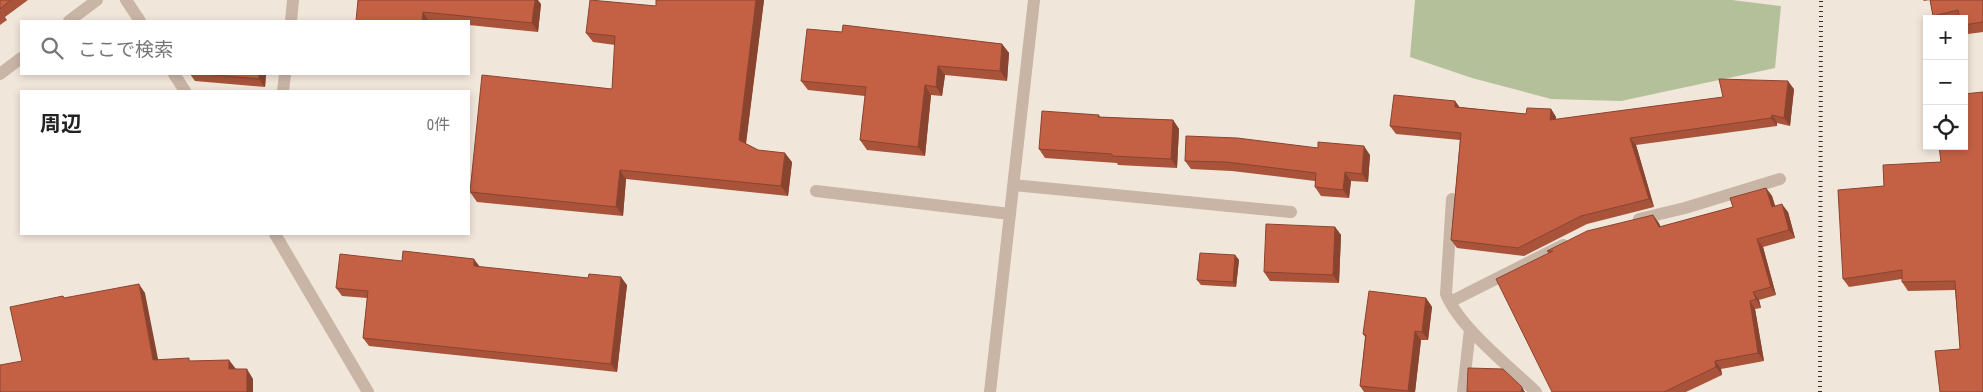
<!DOCTYPE html>
<html lang="ja">
<head>
<meta charset="utf-8">
<style>
	body { margin:0; font-family:"Archivo Narrow","Noto Sans JP",sans-serif; background:#f6f6f6; color:#222 }
	.controls { position:absolute; right:15px; top:15px; display:grid; overflow:hidden; border-radius:0px; box-shadow:0 2px 8px #0003 }
	.controls button { width:45px; height:45px; display:grid; place-items:center; padding:0; border:0; border-bottom:1px solid #e0e0e0; background:#fff; color:#222; font:25px sans-serif }
	.list { margin:0; padding:0; list-style:none }
	h2 { display:flex; justify-content:space-between; align-items:center; height:65px; margin:0; padding:0 20px; font-size:21px }
	h2 small { font-size:16px; font-weight:400; color:#767676 }
	.icon { flex:none; width:28px; height:28px; fill:none; stroke:currentColor; stroke-width:2; stroke-linecap:round; stroke-linejoin:round }
	.map { position:relative; flex:none; width:1983px; height:392px; overflow:hidden }
	.search { position:absolute; background:#fff; box-shadow:0 2px 8px #0003; left:20px; top:20px; width:450px; height:55px; display:flex; align-items:center; gap:12px; box-sizing:border-box; padding:0 18px; border-radius:0px; color:#767676; font-size:19px }
	.panel { position:absolute; background:#fff; box-shadow:0 2px 8px #0003; left:20px; top:90px; width:450px; height:145px; border-radius:0px }
	.map>svg:first-child { display:block }
	.green { fill:#b4c09a }
	.lines { fill:none; stroke-linecap:round; stroke-linejoin:round }
	.minor { stroke:#c9b5a6; stroke-width:12 }
	.rail { stroke:#352b27; stroke-width:4; stroke-dasharray:1 4; stroke-linecap:butt }
	.wall { fill:#a9533b }
	.shaded-wall { fill:#894430 }
	.building { fill:#c46145; stroke:#894430 }
</style>
</head>
<body>
<div class="map">
<svg width="1983" height="392" viewBox="0 0 1983 392">
	<rect width="100%" height="100%" fill="#f1e6da"/>
	<path class="green" d="M1415,0H1732L1781,6L1775,68L1621,101L1551,99L1472,78L1410,57Z"/>
	<g class="lines">
		<path class="minor" d="M126,0L140,21
			M69,21L97,0
			M291,21L293,0
			M0,74L21,58
			M174,74L185,91
			M283,91L285,74
			M1013,185L1291,212
			M816,191L1010,214
			M1452,199L1446,294C1460,328 1509,366 1536,392
			M1639,219L1685,208L1780,179
			M275,234L368,392
			M1450,302L1563,245
			M990,392L1034,0
			M1463,392L1470,329"/>
		<path class="rail" d="M1820,392L1821,0"/>
	</g>
	<path class="wall" d="M0,0H28L5,17L7,20L0,25Z
		M358,0L541,4L538,32L469,25V21H429Z
		M656,0H764L746,144L758,150L792,162L788,196L626,179L623,216L477,202L470,192L612,89L615,45L593,42L586,33L656,6Z
		M1923,0H1983V32L1968,34L1964,29V19H1935L1933,16L1930,0L1924,1Z
		M842,32L1002,44L1009,53L1007,81L945,75L942,96L931,95L925,156L867,150L860,140L865,96L808,90L801,81Z
		M190,74H266L265,87L195,81Z
		M1794,89L1790,126L1777,123V126L1636,145L1654,207L1587,224L1524,256L1457,248L1451,240L1460,140L1396,134L1390,126L1455,101L1459,107L1526,114L1551,109L1556,117V120Z
		M1099,115L1100,117L1173,120L1179,129L1177,168L1118,165L1117,163L1045,158L1039,149Z
		M1964,146L1960,349L1955,290L1908,291L1902,282V279L1849,287L1843,279L1884,186L1941,162Z
		M1370,155L1368,182L1351,181L1349,198L1321,196L1315,187V181L1232,171L1191,169L1185,161Z
		M1766,188L1772,196L1775,206L1788,212L1795,238L1763,247L1776,295L1759,300L1761,308L1755,309L1764,361L1721,369L1722,375L1686,392H1552L1549,254L1547,251L1653,215L1661,227L1733,207Z
		M1335,227L1341,235L1339,283L1270,281L1264,272Z
		M1235,255L1239,260L1236,287L1201,285L1197,280Z
		M402,261L480,267L627,285L617,372L369,346L363,338L367,298L342,296L336,288Z
		M1426,298L1432,307L1428,340H1421L1415,392H1364L1360,386L1365,337L1363,334Z"/>
	<path class="shaded-wall" d="M535,0H538L541,4L538,32L532,23Z
		M756,0H764L745,150L739,140Z
		M423,12L429,21H422Z
		M1002,44L1009,53L1007,81L1000,71Z
		M938,66L945,75L942,96L936,87Z
		M259,74H266L265,87L259,79Z
		M1788,81L1794,89L1790,126L1784,118Z
		M925,85L931,95L925,156L918,147Z
		M1455,101L1461,109L1455,107Z
		M1551,109L1556,117V128L1550,120Z
		M1772,115L1777,123V126L1771,118Z
		M1173,120L1179,129L1177,168L1171,159Z
		M1630,138L1636,145L1654,207L1649,199Z
		M1364,146L1370,155L1368,182L1362,174Z
		M785,153L792,162L788,196L781,186Z
		M620,170L626,179L623,216L616,207Z
		M1345,172L1351,181L1349,198L1343,190Z
		M1766,188L1772,196L1778,215L1772,207Z
		M1782,204L1788,212L1795,238L1789,230Z
		M1653,215L1659,223L1664,235L1659,227Z
		M1335,227L1341,235L1339,283L1333,275Z
		M1757,239L1763,247L1776,295L1771,287Z
		M1235,255L1239,260L1236,287L1233,282Z
		M474,259L480,267L474,266Z
		M621,277L627,285L617,372L611,364Z
		M139,284L145,293L160,369L153,360Z
		M1753,292L1759,300L1761,308L1756,299Z
		M1426,298L1432,307L1428,340L1422,332Z
		M1750,301L1755,309L1764,361L1758,353Z
		M1415,331L1421,340L1415,392H1409L1408,391Z
		M229,360L236,369H229Z
		M1715,361L1721,369L1722,375L1716,367Z
		M247,369L253,379V392H247Z
		M1522,387L1525,392H1521Z"/>
	<path class="building" d="M0,0H11L0,9Z
		M358,0H535L532,23L423,12L422,21H356Z
		M590,0L656,6V0H756L739,140L758,150L785,153L781,186L620,170L616,207L470,192L482,75L612,89L615,36L586,33Z
		M1930,0H1983V22L1964,25V19H1960L1958,10L1933,16Z
		M843,25L1002,44L1000,71L938,66L936,87L925,85L918,147L860,140L866,87L801,81L807,29L842,32Z
		M204,74H259V79Z
		M1719,79L1788,81L1784,118L1772,115L1771,118L1630,138L1649,199L1581,216L1518,248L1451,240L1461,133L1390,126L1394,95L1455,101V107L1526,114L1527,108L1551,109L1550,120L1723,97Z
		M1983,92V392H1940L1935,351L1960,349L1955,281L1902,282V270L1843,279L1838,190L1884,186L1883,165L1941,162L1939,146H1964V94Z
		M1042,111L1099,115L1098,117L1173,120L1171,159L1112,156V154L1039,149Z
		M1186,136L1237,138L1318,148V142L1364,146L1362,174L1345,172L1343,190L1315,187L1316,173L1226,162L1185,161Z
		M1766,188L1772,207L1782,204L1789,230L1757,239L1771,287L1753,292L1756,299L1750,301L1758,353L1715,361L1716,367L1664,392H1552L1496,279L1553,251H1547L1587,231L1653,215L1659,227L1733,207L1730,198Z
		M1266,224L1335,227L1333,275L1264,272Z
		M403,251L474,259V266L588,278L589,274L621,277L611,364L363,338L368,291L336,288L340,254L402,261Z
		M1200,253L1235,255L1233,282L1197,280Z
		M139,284L153,360L189,358V361L229,360V369H247V392H0V365L22,361L10,307L63,296L64,298Z
		M1369,291L1426,298L1422,332L1415,331L1408,391L1360,386L1366,335L1363,334Z
		M1468,368L1503,369L1522,387L1521,392H1467Z"/>
</svg>
<div class="controls">
<button>+</button>
<button>−</button>
<button><svg class="icon" aria-label="locate" viewBox="0 0 24 24"><circle cx="12" cy="12" r="6"/><path d="M12 2v4M12 18v4M2 12h4M18 12h4"/></svg></button>
</div>
<div class="search"><svg class="icon" aria-label="search" viewBox="0 0 24 24"><circle cx="10" cy="10" r="6"/><path d="M15 15l6 6"/></svg>ここで検索</div>
<section class="panel">
<h2>周辺<small>0件</small></h2>
<ul class="list">
</ul>
</section>
</div>
</body>
</html>
